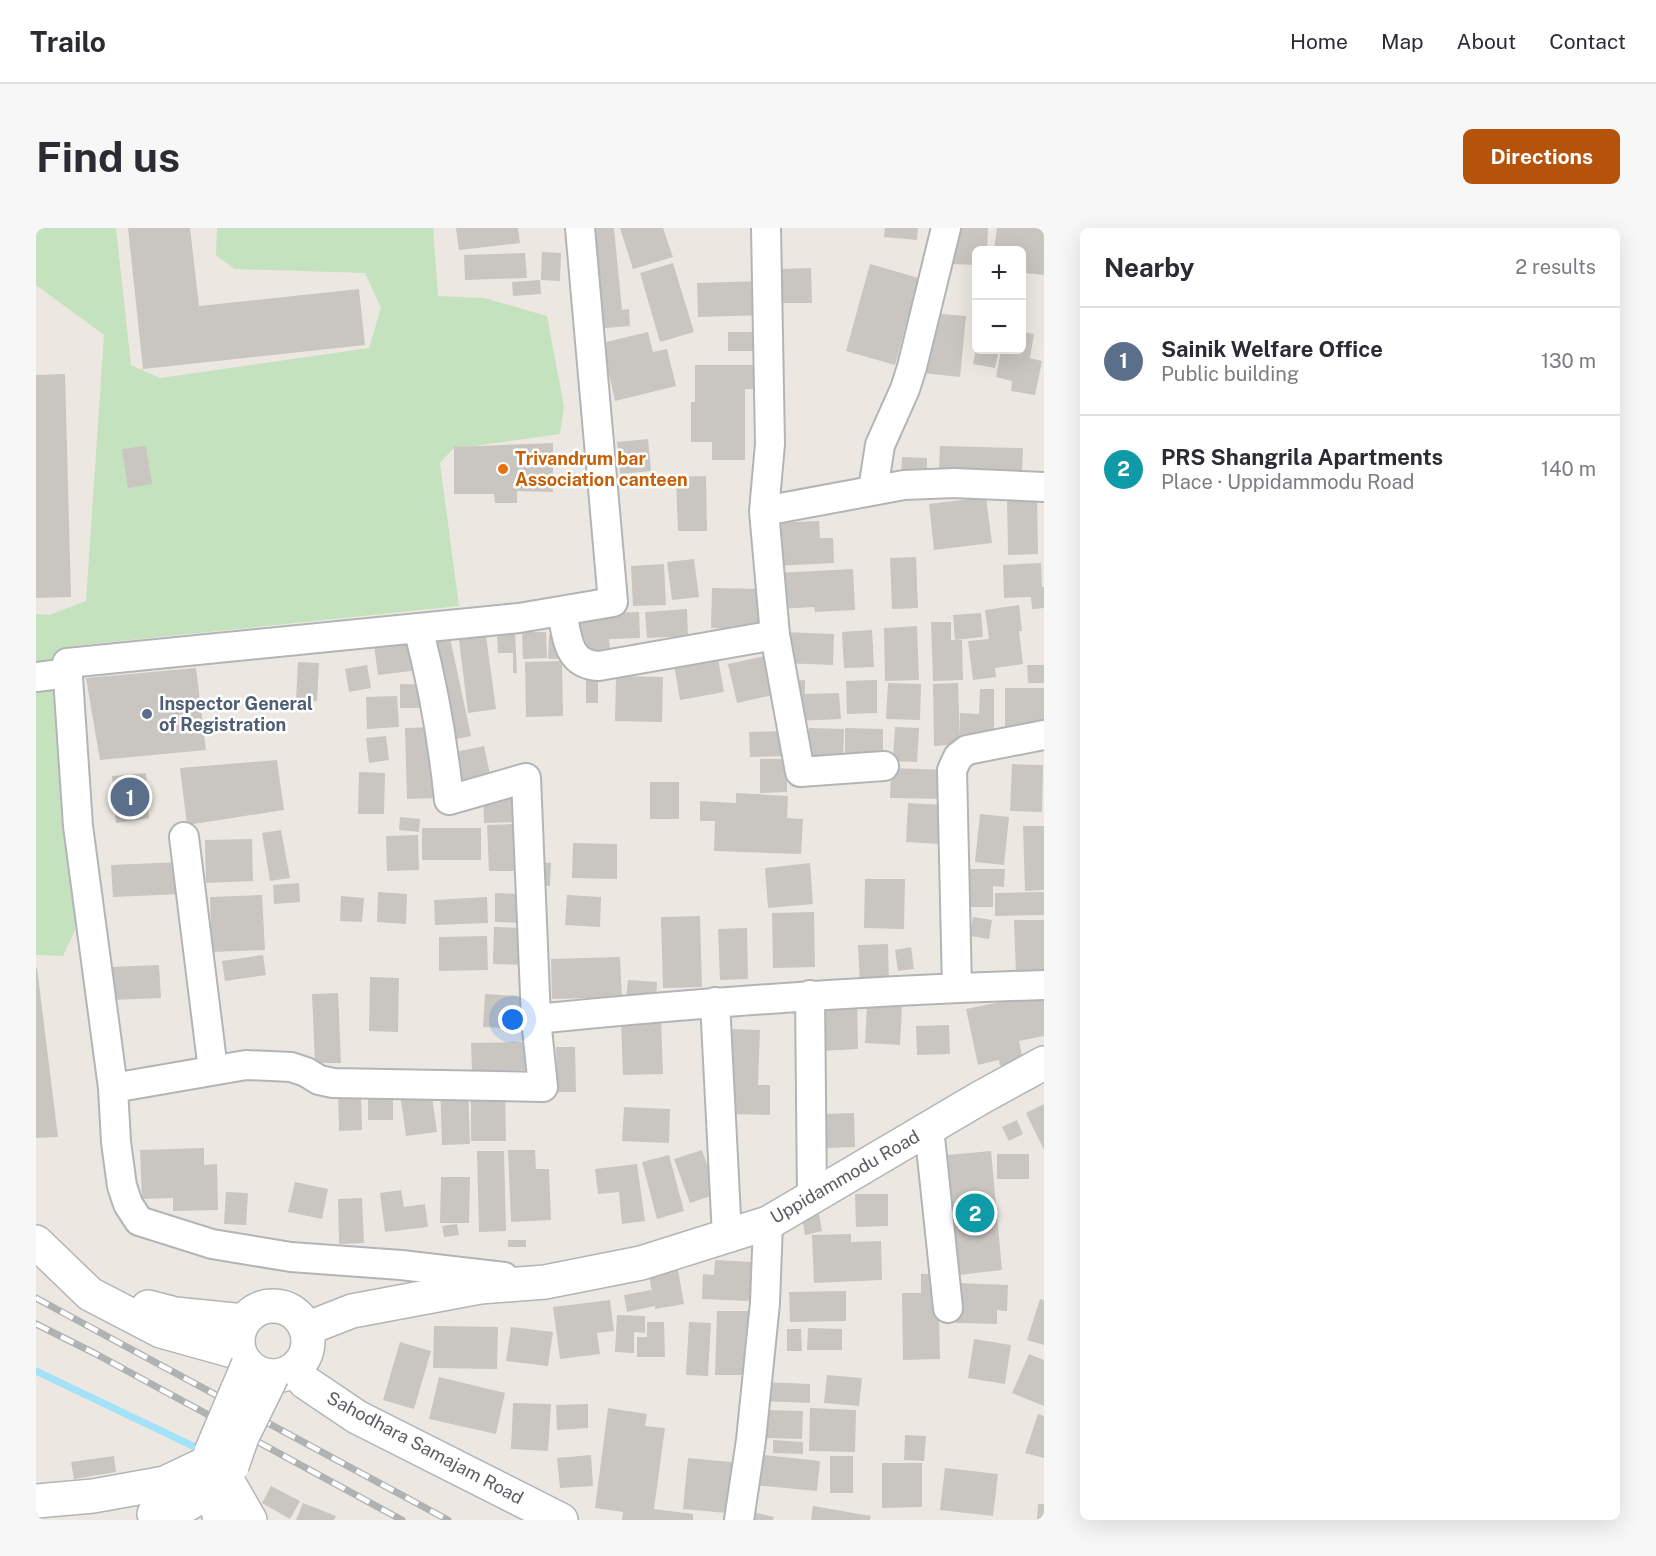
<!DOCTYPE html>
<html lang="en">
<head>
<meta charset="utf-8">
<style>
	body { margin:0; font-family:"Public Sans",sans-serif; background:#f7f7f7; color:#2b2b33 }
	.controls { position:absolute; right:18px; top:18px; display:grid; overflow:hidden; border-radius:9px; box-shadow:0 6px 24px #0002 }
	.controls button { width:54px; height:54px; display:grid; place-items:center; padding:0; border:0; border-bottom:2px solid #e1e1e2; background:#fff; color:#2b2b33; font:30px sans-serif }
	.you { position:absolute; left:477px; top:792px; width:21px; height:21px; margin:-15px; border:4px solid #fff; border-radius:50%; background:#1a73e8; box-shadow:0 0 0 9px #1a73e833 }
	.badge { display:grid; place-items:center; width:39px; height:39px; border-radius:50%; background:#b45309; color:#fff; font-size:20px; font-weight:700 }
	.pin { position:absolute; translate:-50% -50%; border:3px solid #fff; box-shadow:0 2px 6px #0006 }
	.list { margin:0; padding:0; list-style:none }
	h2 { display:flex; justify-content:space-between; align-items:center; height:78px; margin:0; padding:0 24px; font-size:26px }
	h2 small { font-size:20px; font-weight:400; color:#7c7c81 }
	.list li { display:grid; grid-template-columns:39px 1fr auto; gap:18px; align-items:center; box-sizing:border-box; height:108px; padding:0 24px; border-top:2px solid #e1e1e2 }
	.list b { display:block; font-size:22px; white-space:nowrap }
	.list p { margin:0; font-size:20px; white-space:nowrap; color:#7c7c81 }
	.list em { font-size:20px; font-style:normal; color:#7c7c81 }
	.map { position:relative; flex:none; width:1008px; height:1292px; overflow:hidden; border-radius:9px }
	header { display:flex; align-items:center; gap:36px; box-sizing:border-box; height:84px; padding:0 30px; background:#fff; border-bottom:2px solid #e1e1e2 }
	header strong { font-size:28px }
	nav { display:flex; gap:33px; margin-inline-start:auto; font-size:21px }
	.intro { display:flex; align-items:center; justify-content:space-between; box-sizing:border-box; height:144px; padding:0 36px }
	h1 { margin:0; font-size:42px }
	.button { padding:15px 27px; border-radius:9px; background:#b45309; color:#fff; font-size:21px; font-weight:700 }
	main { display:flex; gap:36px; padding:0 36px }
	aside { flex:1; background:#fff; border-radius:9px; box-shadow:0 6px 24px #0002 }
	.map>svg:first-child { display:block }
	.green { fill:#c5e2bf }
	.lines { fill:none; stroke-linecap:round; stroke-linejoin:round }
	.stream { stroke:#a4e2f9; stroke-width:7 }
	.building { fill:#c9c5c0 }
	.street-casing { stroke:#b2b5b8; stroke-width:32 }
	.secondary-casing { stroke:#b1b5b8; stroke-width:36 }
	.street { stroke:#fff; stroke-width:28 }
	.secondary { stroke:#fff; stroke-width:33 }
	.rail-casing { stroke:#b0b1b1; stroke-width:7 }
	.rail { stroke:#fff; stroke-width:4.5; stroke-dasharray:14; stroke-linecap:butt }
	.secondary-bridge-casing { stroke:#b1b5b8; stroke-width:36; stroke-linecap:butt }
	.secondary-bridge { stroke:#fff; stroke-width:33 }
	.food-dot { fill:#e8710a; stroke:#fff; stroke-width:2 }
	.service-dot { fill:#5c6f8a; stroke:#fff; stroke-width:2 }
	.labels { text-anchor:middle; stroke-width:5; stroke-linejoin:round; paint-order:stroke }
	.food-label { font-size:18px; font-weight:bold; fill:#c56008; stroke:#fff; text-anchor:start }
	.service-label { font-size:18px; font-weight:bold; fill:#4e5e75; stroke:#fff; text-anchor:start }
	.street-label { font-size:18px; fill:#5a5e61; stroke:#fff }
</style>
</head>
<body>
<header>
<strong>Trailo</strong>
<nav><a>Home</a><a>Map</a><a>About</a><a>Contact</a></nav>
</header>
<div class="intro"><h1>Find us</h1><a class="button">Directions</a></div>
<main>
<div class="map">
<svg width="1008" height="1292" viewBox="0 0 1008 1292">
	<rect width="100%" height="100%" fill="#ece8e1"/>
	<path class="green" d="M0,0H80L95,137L124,150L333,120L345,80L329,45L198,41L180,27L181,0H397L402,68L448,70L511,88L528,179L524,206L417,221L404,235L423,378L37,418L16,428L43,694L27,728L0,727V386L13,387L50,373L68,107L0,57Z"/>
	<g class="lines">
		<path class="stream" d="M0,1143L159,1219"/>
	</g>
	<path class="building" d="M92,0H154L163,78L323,61L329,117L107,141Z
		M420,0H482L484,15L423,22Z
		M549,0H578L586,82L593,81L594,98L558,101Z
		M584,0H627L637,29L597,41Z
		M849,0H882L881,12L848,9Z
		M915,0H952L951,22H940V37L913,36Z
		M961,0H1008V47L990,45L989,54H986V22H958Z
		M506,24L525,25L524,53L505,52Z
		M489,25L491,50L429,52L428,27Z
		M637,35L658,104L624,114L604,45Z
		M834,36L883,50L859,137L810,123Z
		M775,40L776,75H746L745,41Z
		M504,52L505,66L477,68L476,54Z
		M726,53L727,87L662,89L661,55Z
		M893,85L930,88L924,149L887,145Z
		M612,104L617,124L631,121L640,158L579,173L566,115Z
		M692,104H718L717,123H692Z
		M986,104L998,106L994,130L1006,133L999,167L975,163L976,153L960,149L965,122H986Z
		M940,122H963L959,140L937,136Z
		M659,137H728V161H709V232H676V214H655V174H659Z
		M29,146L35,369L0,370V147Z
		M612,211L615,243L584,246L581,214Z
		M517,215V264L481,263V275H459L458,266H418V219Z
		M110,218L116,256L92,260L86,221Z
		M904,218L987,220L986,246L903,243Z
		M866,229L891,230V248L865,247Z
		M670,248L671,303H642L640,249Z
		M1001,266L1002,326L972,327L971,267Z
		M950,269L956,315L898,322L893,276Z
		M783,293L784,310H797L798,335L739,338L737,295Z
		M880,329L882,380L856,381L854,330Z
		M658,331L663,369L636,372L631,334Z
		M1005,335L1006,359H1008V380L996,381L995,369L968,370L967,337Z
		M628,336L630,377L597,378L595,338Z
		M817,341L819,382L779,384L778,379L743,381L741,345Z
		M676,360L730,361L729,402L675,400Z
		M983,377L986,403H983L987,436L959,440L960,449L937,452L932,413L953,411L949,382Z
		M651,381L652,408L611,410L609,384Z
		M603,384L604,410L573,411L574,423L541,425L540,386Z
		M945,385L947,409L919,412L917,387Z
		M895,394H915V412H926L927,452L897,453Z
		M881,398L883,452L849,453L848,400Z
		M836,402L838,439L808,440L806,404Z
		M486,404H510L511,430L487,431Z
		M747,404L798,406L797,437L745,435Z
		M461,405H479L481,445H477V425H462Z
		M513,407H524V431H512Z
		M450,408L460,481L432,485L423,412Z
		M414,410L435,508L411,513L390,415Z
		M379,412L383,442L342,447L338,417Z
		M734,427L742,466L701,475L692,436Z
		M682,430L688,464L644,472L638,437Z
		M526,433L527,488L490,489L489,434Z
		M262,434L283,435L281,473L260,472Z
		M331,437L335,460L313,464L309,441Z
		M991,437H1008V455H992Z
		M160,440L170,522L64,532L50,450Z
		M580,448L627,449L626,494L579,493Z
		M550,450H562V475H550Z
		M769,452V466L803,465L805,491L759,493L757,453Z
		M841,452V485L811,486L810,453Z
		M852,455L885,456L884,492L850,491Z
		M922,455L924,511V485L943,486L944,461H958V514L898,518L897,456Z
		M364,456L396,457V480H364Z
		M969,460H1008V505H969Z
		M361,468L363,499L331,501L330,469Z
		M398,499L401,570L371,571L369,500Z
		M859,499L883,500L881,534L857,533Z
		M773,500L808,501L807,535L772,534Z
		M809,500L847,501V532H809Z
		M748,503L749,528L714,529L713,504Z
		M350,508L353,532L333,535L330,510Z
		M448,518L455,551L426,558L419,524Z
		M724,531H751V564L724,565Z
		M241,532L248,582L151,597L144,540Z
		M976,536L1007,537L1006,584L974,583Z
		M855,540L914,542L913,571L854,570Z
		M323,544L349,545L348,586H322Z
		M110,545L113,590L80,595L76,548Z
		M614,554H643V591H614Z
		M479,562L481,594L448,595L447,563Z
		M700,565L752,568L751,590L767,591L765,626L678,623L679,593H664V573L700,575Z
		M872,575L908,577L906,616L870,614Z
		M944,586L973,589L968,637L939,634Z
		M364,589L384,591L383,604L363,602Z
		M481,596L482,643H453L451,597Z
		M987,598H1008V662L989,663Z
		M386,600H445V632H386Z
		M245,602L254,650L234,653L226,605Z
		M382,607L383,642L351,643L350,608Z
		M216,611L217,653L170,655L169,612Z
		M537,615L581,616V651L536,650Z
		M144,634L145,666L77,669L75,637Z
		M500,634L515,635L514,658L498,657Z
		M774,635L777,676L732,680L729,640Z
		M929,641H969L968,659L957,658V679H928Z
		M829,651H869L868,701L828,700Z
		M263,655L264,674L238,676L237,657Z
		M342,664L371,666L370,696L341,694Z
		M1008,664V687L959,688V665Z
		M459,665L485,666V695L459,694Z
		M226,667L229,722L176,724L174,669Z
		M531,667L565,669L564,699L529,697Z
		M305,668L328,670L326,694L304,693Z
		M451,669L452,695L399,697L398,672Z
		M778,684L779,739L737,740L736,685Z
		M664,688L666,759L627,760L625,689Z
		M937,689L956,692L953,711L934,708Z
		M978,692H1008V746L980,747Z
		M458,699L485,700V737L457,736Z
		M711,700L712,751L684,752L682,701Z
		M451,708L452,742L403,743V709Z
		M852,716L853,757L824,758L822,717Z
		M875,719L878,741L862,743L859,722Z
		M227,727L230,747L189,753L186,733Z
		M584,729L586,769L516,771L515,731Z
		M123,737L125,770L75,772L74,739Z
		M0,740H1L22,909L0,910Z
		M334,749L363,750L362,804L333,803Z
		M592,752L621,754L620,773L590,770Z
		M302,765L305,835H279L276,766Z
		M1008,765V808L983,813L987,833L964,838L963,832L942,837L930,781Z
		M449,766L485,768L484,801L447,799Z
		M821,771L822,821L785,823L784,772Z
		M831,777L866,779L864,817L829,815Z
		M625,792L627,846L587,847L585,793Z
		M913,797L914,826L881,827L880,798Z
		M695,801L724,802L722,857H734V887L692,886Z
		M490,814L491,842L436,844L435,815Z
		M520,819H539L540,864H522Z
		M394,854L401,904L370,908L363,859Z
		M435,856L469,864L470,913H435Z
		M404,857H432L434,916L406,917Z
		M332,863L357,864V892H332Z
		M325,867L326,902L303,903L302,868Z
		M1008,876V922L990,885Z
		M588,879L634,881L633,915L586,913Z
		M818,885L819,919L791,920L789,886Z
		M981,892L987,906L973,913L966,899Z
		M168,920V937L181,936L182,982L137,983V970L106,971L104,922Z
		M472,922H499L500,941H513L515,992L475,994Z
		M666,922L681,966L654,975L638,931Z
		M441,923H468L470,1003L443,1004Z
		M955,923L966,1042L923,1047L911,927Z
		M961,926H993V951H961Z
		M633,927L648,983L621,991L606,934Z
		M601,936L609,993L586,996L583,964L562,966L559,941Z
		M405,949H434L433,995H404Z
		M259,954L292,961L286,991L252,984Z
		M365,962L368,979L389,976L392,999L349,1004L344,965Z
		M190,964L212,965L210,997L188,996Z
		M819,966H852V998L820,999Z
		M326,970L328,1015L303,1016L302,971Z
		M782,979L786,1003L769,1007L765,982Z
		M421,996L423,1007L408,1009L406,998Z
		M815,1006V1014L845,1013L846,1052L778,1055L776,1007Z
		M472,1012H490V1019H472Z
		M679,1032L716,1034L714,1073L666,1071L667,1046L678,1047Z
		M642,1042L648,1076L619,1081V1078L591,1084L588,1067L615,1062L617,1071L613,1047Z
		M885,1046H902L904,1131L867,1132L866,1065H885Z
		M921,1055L972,1057L971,1083L961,1082V1096L919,1095Z
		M810,1063V1093L754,1094L753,1064Z
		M1004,1071L1008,1072V1117L991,1112Z
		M574,1072L578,1103L561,1105L564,1126L524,1131L517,1079Z
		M681,1083H714L713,1147H679Z
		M581,1087L609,1088V1105L598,1104V1125L579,1124Z
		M611,1094H628L629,1129H601V1109H611Z
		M653,1094L675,1095L672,1148L650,1147Z
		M398,1098L462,1099L461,1141L397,1140Z
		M475,1099L517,1104L512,1138L470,1133Z
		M772,1100L806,1101V1122H771Z
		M751,1101H765L766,1123H751Z
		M938,1111L975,1117L969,1156L932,1150Z
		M364,1114L395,1123L378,1181L347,1172Z
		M993,1126L1008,1132V1178L976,1165Z
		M791,1147L826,1150L823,1178L788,1175Z
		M403,1149L469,1165L460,1206L393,1191Z
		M727,1154L774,1156V1175L726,1173Z
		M477,1175L515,1176L512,1223L475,1221Z
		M552,1176V1200L521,1202L520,1177Z
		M572,1180L611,1186L609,1198L629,1200L618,1281L657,1286V1292H586L587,1284L559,1280Z
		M774,1180L820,1182L819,1224L773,1223Z
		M731,1182L767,1183L766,1211L730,1210Z
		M1002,1186L1008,1188V1230L989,1225Z
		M869,1207L890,1208L888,1233L868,1232Z
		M737,1212L767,1214V1226L737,1225Z
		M720,1226L784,1233L781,1263L717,1257Z
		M555,1227L557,1258L524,1260L521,1230Z
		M78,1228L80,1244L38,1251L35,1234Z
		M794,1228H817V1265H794Z
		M652,1230L706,1235L701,1286L647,1281Z
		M846,1235H886V1279L846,1280Z
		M909,1240L962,1246L957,1288L904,1282Z
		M235,1258L264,1273L254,1291L226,1275Z
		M267,1275L300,1288L298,1292H260Z
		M1002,1276H1008V1292H1001Z
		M777,1278L835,1288L834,1292H775Z
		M708,1282L738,1289L737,1292H706Z"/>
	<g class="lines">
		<g class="street-casing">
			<path id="street" d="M730,0L734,216L728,283L739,407L764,544L848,538
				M837,262L844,217L869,161L876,139L910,0
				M728,283L868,257L918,255L1008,259
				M526,383C531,408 531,437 563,438L739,407
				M0,449L32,445
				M148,609L177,842
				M921,760L916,542L922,529L931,522L1008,507
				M774,767L776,970
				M679,774L691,1008
				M500,791C669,774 838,762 1008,757
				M77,860L210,837L255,839L270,844L283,852L297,855L507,859L500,791L490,550L413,572C407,514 397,457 382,400
				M893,900L912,1080
				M468,1049L365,1037L255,1029L176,1016L103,993L92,976L86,958L80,914L77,860L42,598L31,435L483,390L577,374L544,0
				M703,1292L715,1212L729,1075L732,995"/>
		</g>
		<g class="secondary-casing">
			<path id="secondary" d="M0,1014L54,1066L125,1103L204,1125
				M202 1113a35 35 0 1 1 70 0a35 35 0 1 1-70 0Z
				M112,1079L139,1086L208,1093
				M270,1101L316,1083L444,1059L509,1054L605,1035L732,995L944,870L1008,835
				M258,1141L269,1154L321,1189L525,1292
				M173,1242L184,1292
				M191,1252L214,1292
				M0,1273L57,1268L129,1255L171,1235
				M118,1286L147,1279L191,1252"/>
		</g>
		<use href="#street" class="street"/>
		<use href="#secondary" class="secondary"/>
		<g class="rail-casing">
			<path id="rail" d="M0,1070L412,1292
				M0,1096L60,1126L366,1292"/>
		</g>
		<use href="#rail" class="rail"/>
		<g class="secondary-bridge-casing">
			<path id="secondary-bridge" d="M175,1224L212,1137
				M196,1238L206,1209L236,1148"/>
		</g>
		<use href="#secondary-bridge" class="secondary-bridge"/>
	</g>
	<circle class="food-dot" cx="467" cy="241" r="6"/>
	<circle class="service-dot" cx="111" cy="486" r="6"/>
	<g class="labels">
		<g class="food-label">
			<text x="479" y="237">Trivandrum bar<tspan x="479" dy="21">Association canteen</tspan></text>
		</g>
		<g class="service-label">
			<text x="123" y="482">Inspector General<tspan x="123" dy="21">of Registration</tspan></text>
		</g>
		<g class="street-label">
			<text transform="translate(809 949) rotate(-30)" y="6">Uppidammodu Road</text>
			<text transform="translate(389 1220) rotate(28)" y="6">Sahodhara Samajam Road</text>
		</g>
	</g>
</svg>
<div class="controls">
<button>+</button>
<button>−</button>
</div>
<div class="you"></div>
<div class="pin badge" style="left:94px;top:569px;background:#5c6f8a">1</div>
<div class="pin badge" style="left:939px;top:985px;background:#0f9aa8">2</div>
</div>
<aside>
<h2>Nearby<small>2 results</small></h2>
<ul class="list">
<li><span class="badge" style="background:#5c6f8a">1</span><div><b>Sainik Welfare Office</b><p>Public building</p></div><em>130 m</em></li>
<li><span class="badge" style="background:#0f9aa8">2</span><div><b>PRS Shangrila Apartments</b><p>Place · Uppidammodu Road</p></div><em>140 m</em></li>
</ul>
</aside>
</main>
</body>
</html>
